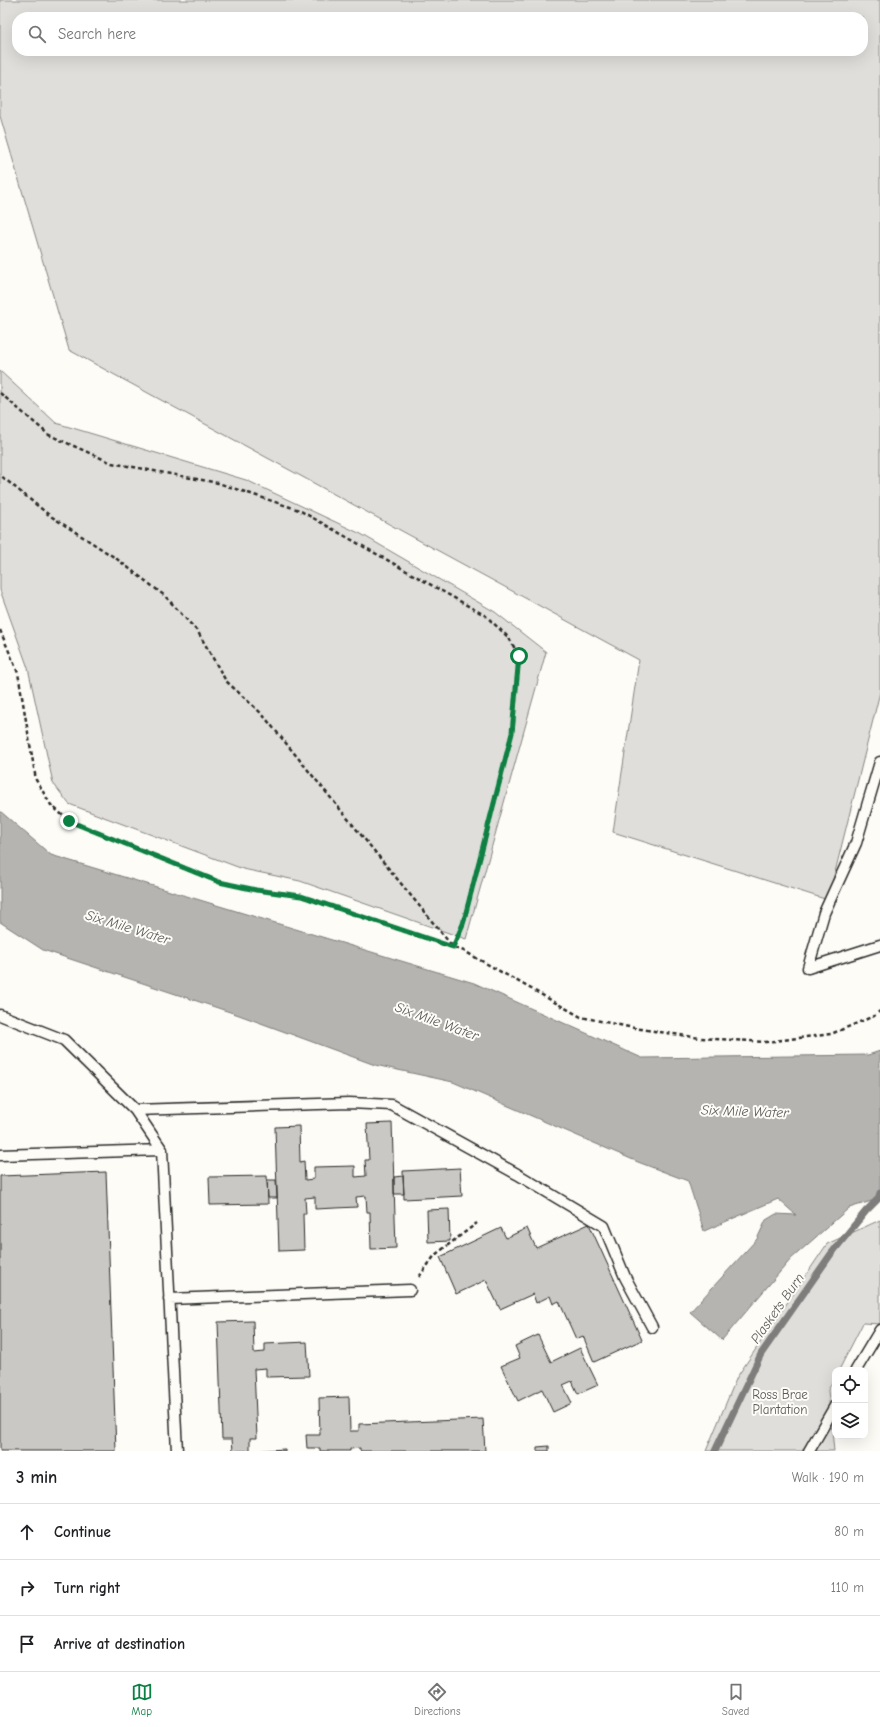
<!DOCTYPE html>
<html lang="en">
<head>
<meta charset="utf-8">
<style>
	body { margin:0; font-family:"Comic Neue",sans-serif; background:#f6f6f6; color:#202124 }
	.controls { position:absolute; right:12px; bottom:12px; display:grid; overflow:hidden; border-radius:8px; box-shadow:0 4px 16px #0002 }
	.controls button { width:36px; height:36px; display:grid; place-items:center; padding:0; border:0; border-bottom:1px solid #e0e0e0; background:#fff; color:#202124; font:20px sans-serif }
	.stop { position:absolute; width:12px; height:12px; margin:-9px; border:3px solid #0b8043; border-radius:50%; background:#fff }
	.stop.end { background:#0b8043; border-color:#fff; box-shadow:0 1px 4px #0008 }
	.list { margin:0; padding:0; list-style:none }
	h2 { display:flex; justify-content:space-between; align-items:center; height:52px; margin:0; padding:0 16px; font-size:17px }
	h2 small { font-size:13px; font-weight:400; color:#757577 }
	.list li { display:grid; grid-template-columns:26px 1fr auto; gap:12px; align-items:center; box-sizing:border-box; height:56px; padding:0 16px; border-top:1px solid #e0e0e0 }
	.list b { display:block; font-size:15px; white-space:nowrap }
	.list em { font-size:13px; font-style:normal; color:#757577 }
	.icon { flex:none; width:22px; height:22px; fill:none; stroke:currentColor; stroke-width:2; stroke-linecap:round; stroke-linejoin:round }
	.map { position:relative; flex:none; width:880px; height:1451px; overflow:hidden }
	.search { position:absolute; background:#fff; box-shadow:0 4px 16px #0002; left:12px; right:12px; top:12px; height:44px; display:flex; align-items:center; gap:10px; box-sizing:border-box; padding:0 14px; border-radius:16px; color:#757577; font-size:15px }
	.sheet { height:220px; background:#fff }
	nav { display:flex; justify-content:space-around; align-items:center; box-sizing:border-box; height:56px; border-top:1px solid #e0e0e0; background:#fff; font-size:11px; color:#757577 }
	nav a { display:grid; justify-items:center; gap:2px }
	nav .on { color:#0b8043 }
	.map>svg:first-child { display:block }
	.green { fill:#dfdeda; stroke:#858482; fill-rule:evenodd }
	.water { fill:#b5b4b1; stroke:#7e7d7b }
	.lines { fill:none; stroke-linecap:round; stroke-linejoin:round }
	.stream { stroke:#7e7d7b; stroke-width:7 }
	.building { fill:#c9c8c4; stroke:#2b2b2b }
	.service-casing { stroke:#2b2b2b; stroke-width:13 }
	.path { stroke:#2b2b2b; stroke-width:2.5; stroke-dasharray:4 3; stroke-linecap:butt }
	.service { stroke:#fdfcf7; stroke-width:10 }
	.route { stroke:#0b8043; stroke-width:5 }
	.labels { text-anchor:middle; stroke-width:4; stroke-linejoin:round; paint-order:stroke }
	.park-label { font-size:13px; fill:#585857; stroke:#fdfcf7 }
	.water-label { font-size:14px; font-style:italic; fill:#5b5b5a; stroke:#fdfcf7 }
</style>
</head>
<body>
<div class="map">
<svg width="880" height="1451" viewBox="0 0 880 1451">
	<rect width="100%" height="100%" fill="#fdfcf7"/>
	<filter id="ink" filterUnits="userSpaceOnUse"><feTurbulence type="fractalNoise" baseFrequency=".025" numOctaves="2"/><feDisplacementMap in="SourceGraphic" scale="8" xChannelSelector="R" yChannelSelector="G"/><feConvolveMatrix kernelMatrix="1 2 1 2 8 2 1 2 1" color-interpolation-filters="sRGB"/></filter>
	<g filter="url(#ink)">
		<path class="green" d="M0,0H880V692L828,900L613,832L639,660L69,350L0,116ZM17,17H863V51H17Z
			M0,371L56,423L246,480L361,534L495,612L546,652L466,939L300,881L243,869L69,804L53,783L28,668L0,590Z
			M880,1220V1324L863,1323L839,1370H835V1377L828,1390L834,1451H706L737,1377L827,1244Z"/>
		<path class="water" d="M0,811L51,855L474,983L642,1058L868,1055L880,1051V1201L878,1199L849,1208L791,1259L722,1340L690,1312L757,1239L766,1220L776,1214L796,1215L778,1199L704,1231L688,1181L638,1162L453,1082L375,1065L239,1015L43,950L0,922Z"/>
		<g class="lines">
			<path class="stream" d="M715,1451L761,1354L831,1254L866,1211L878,1199L880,1193"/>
		</g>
		<path class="building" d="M392,1123L396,1248L371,1249L370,1212H367L366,1196L356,1197L357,1207L315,1209V1197L305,1198L306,1214H303L304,1250L279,1251L275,1127L299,1126L300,1162L304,1161L305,1180L314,1179V1167L355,1166V1177L366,1176L365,1160H369L367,1124Z
			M460,1168L462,1196L404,1199L403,1171Z
			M106,1172L116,1451H0V1176Z
			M267,1176L268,1204L210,1205L209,1177Z
			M403,1176L404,1194H394V1177Z
			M267,1180H276L277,1198H268Z
			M449,1209L450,1241L428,1242L427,1210Z
			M589,1224L642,1340L594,1362L583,1336L576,1339L559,1301L553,1304L550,1296L536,1303L533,1294L500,1309L486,1280L456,1294L440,1257L501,1228L506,1238L527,1228L536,1248Z
			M253,1321L254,1353L265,1352V1344L307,1342L309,1376L266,1377V1368L254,1369L257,1438H250V1451H233L232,1439H222L218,1322Z
			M538,1335L551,1362L580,1348L598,1385L578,1394L572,1381L563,1385L572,1403L553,1412L542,1389L518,1401L501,1366L520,1358L515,1346Z
			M349,1397L350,1431H359V1424L483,1419L485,1451H360V1448L350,1449V1451H320V1448H307L306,1435H320L319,1398Z
			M549,1446V1451H537V1447Z
			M285,1449V1451H252Z"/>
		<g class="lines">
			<g class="service-casing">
				<path id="service" d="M808,968L824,913L856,843L880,762
					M808,968L880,945
					M0,1015L64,1040L135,1110L162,1150L177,1451
					M135,1110L349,1103L392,1105L517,1174L604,1226L625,1277L652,1327
					M0,1155L162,1150
					M169,1299L410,1290
					M856,1370L880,1330
					M809,1451L835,1406"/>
			</g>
			<path class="path" d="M0,393L49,435L112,463L218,483L299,510L486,616L509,638L519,656L512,733L463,924L453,947L262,714L226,681L198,632L165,596L117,559L49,515L0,475
				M0,630L18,673L36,780L51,805L69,821L219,882L256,890L301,896L464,951L581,1017L634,1028L700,1038L766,1042L831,1034L874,1016L880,1011
				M419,1277L435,1255L477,1223"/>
			<use href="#service" class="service"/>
		</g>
	</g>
	<g class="lines" filter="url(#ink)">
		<path class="route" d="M69,821L219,882L256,890L301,896L453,947L463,924L512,733L519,656"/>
	</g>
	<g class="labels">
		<g class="park-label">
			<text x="780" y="1399">Ross Brae<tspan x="780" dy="15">Plantation</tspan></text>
		</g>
		<g class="water-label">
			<text transform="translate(128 927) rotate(17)" y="5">Six Mile Water</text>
			<text transform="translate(437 1021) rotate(20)" y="5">Six Mile Water</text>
			<text transform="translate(745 1111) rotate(2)" y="5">Six Mile Water</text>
			<text transform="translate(777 1308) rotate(-55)" y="5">Plaskets Burn</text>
		</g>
	</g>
</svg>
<div class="controls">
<button><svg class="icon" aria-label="locate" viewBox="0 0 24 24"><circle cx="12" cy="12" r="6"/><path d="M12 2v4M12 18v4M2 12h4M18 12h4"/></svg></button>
<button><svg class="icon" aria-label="layers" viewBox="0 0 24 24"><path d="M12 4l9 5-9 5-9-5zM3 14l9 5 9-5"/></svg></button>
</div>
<div class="stop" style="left:519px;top:656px"></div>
<div class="stop end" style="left:69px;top:821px"></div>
<div class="search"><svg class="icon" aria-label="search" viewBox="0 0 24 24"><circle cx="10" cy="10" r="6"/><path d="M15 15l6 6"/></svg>Search here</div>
</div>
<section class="sheet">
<h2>3 min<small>Walk · 190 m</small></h2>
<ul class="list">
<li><svg class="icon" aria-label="ahead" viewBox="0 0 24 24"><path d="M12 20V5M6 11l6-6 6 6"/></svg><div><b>Continue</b></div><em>80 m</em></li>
<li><svg class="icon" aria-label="right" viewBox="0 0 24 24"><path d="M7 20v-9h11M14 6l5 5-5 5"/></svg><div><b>Turn right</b></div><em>110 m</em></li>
<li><svg class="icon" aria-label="arrive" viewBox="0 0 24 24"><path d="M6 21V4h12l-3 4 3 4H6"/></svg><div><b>Arrive at destination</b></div></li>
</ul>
</section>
<nav>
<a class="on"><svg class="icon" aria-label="map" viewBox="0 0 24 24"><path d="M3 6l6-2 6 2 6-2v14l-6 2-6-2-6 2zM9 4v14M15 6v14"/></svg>Map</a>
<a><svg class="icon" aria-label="directions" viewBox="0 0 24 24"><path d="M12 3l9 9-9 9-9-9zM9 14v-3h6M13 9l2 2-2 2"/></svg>Directions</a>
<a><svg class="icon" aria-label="saved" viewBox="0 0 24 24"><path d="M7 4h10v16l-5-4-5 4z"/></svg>Saved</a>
</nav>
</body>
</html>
